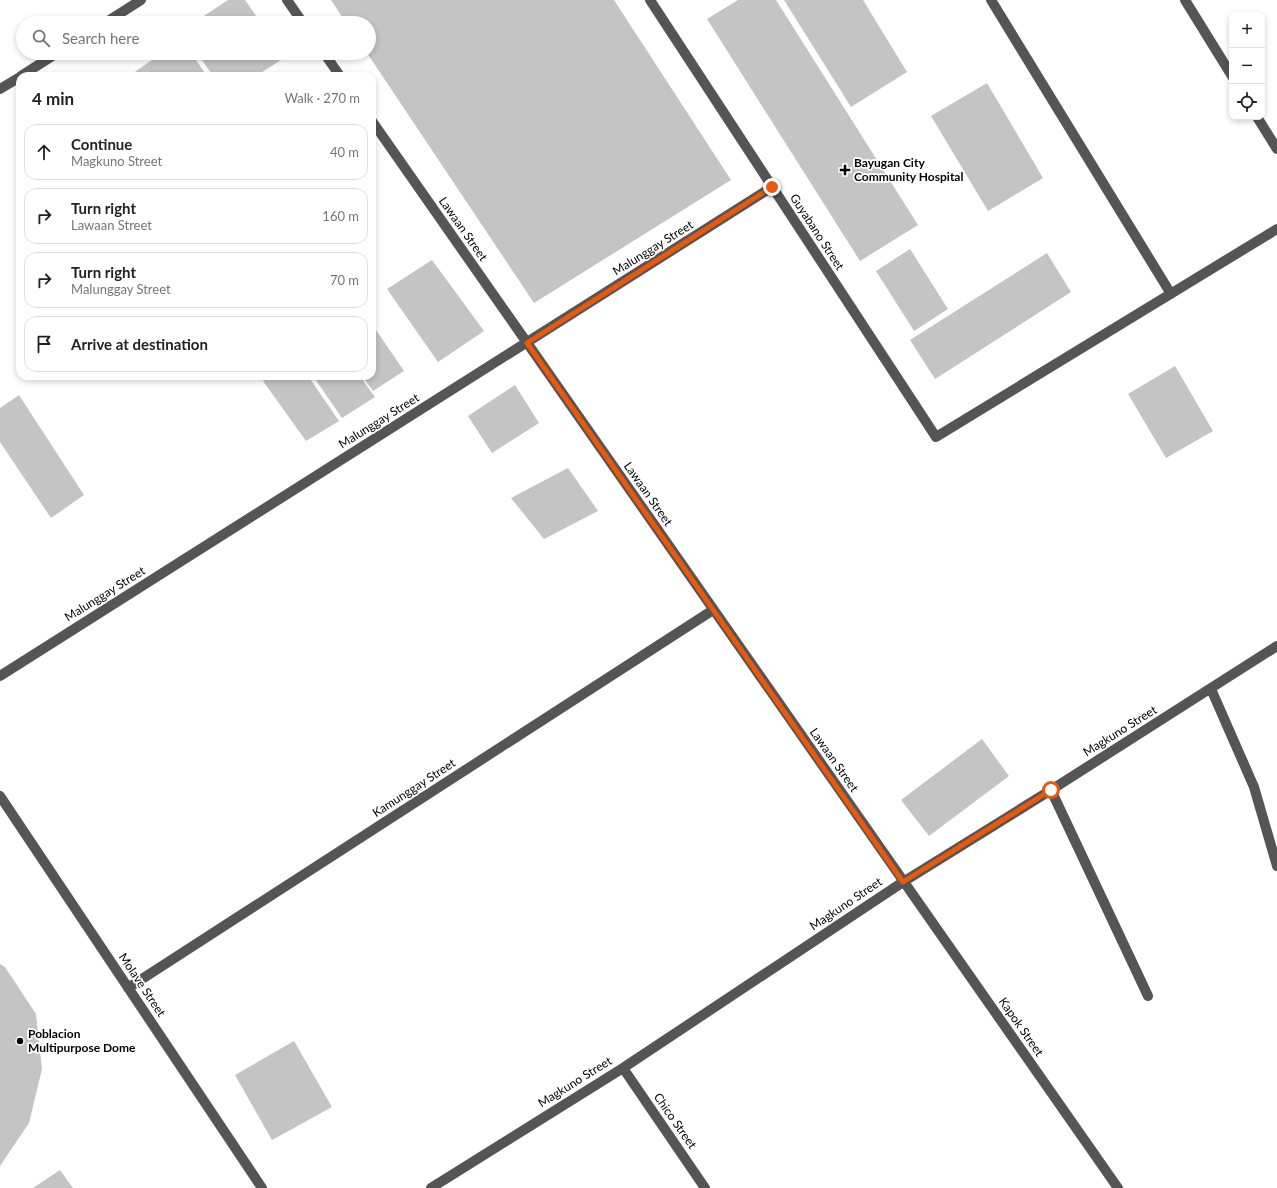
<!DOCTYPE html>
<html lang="en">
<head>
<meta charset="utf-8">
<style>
	body { margin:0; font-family:Lato,sans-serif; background:#f2f2f2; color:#222 }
	.controls { position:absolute; right:12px; top:12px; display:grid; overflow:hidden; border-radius:8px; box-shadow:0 2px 6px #0003 }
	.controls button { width:36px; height:36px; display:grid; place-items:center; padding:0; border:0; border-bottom:1px solid #e0e0e0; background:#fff; color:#222; font:20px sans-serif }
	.stop { position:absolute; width:12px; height:12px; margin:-9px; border:3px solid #ea580c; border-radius:50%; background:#fff }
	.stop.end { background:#ea580c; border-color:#fff; box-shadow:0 1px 4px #0008 }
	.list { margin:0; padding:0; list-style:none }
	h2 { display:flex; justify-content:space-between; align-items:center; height:52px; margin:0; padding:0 16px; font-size:17px }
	h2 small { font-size:13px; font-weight:400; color:#767676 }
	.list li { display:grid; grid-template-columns:26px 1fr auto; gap:12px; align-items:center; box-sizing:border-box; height:56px; margin:0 8px 8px; padding:0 8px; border:1px solid #e0e0e0; border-radius:12px }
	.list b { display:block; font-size:15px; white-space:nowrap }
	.list p { margin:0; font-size:13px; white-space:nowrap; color:#767676 }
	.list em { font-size:13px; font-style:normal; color:#767676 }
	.icon { flex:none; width:22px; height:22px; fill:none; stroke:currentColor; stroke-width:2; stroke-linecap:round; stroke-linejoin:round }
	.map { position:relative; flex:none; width:1277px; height:1188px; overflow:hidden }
	.search { position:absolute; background:#fff; box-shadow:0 2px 6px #0003; left:16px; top:16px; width:360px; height:44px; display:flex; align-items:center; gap:10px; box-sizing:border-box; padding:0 14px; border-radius:22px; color:#767676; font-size:15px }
	.panel { position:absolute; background:#fff; box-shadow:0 2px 6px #0003; left:16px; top:72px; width:360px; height:308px; border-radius:12px }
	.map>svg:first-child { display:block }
	.building { fill:#c4c4c4 }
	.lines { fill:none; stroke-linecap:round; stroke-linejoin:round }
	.minor { stroke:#555; stroke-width:10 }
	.route { stroke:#ea580c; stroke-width:5 }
	.poi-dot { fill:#000; stroke:#fff; stroke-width:1.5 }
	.labels { text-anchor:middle; stroke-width:3.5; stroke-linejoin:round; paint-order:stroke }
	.poi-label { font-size:12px; font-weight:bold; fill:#000; stroke:#fff; text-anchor:start }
	.street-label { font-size:12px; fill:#000; stroke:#fff }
</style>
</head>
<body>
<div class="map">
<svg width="1277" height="1188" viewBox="0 0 1277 1188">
	<rect width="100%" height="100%" fill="#fff"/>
	<path class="building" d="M228,0H245L261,23H193Z
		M331,0H614L731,180L534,303L367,53H369V23H346Z
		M738,0H776L918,225L860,261L707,19Z
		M784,0H863L907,72L851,107Z
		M162,53H191L207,76H129Z
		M197,53H281L284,58L256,76H213Z
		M987,83L1043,178L988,211L931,116Z
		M910,249L948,309L914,331L876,271Z
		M1047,253L1071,292L935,379L910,340Z
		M432,260L484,331L438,362L387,289Z
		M372,324L404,371L373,391L362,376H372Z
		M1175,366L1213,431L1166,458L1128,394Z
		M271,376H308L339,421L306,441L263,381Z
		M313,376H360L375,397L342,418Z
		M515,385L539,423L492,453L468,416Z
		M19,395L84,495L51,518L0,442V408Z
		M568,468L598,511L544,539L511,498Z
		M982,739L1009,776L929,836L901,800Z
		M0,964L5,967L36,1014L42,1069L29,1123L0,1166Z
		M294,1041L332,1107L272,1140L235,1075Z
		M60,1170L73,1188H33Z"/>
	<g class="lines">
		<path class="minor" d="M287,0L303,23
			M650,0L936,437L1277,229
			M991,0L1171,294
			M1185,0L1232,76
			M105,23L141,0
			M324,53L340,76
			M21,76L57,53
			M0,89L20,77
			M1257,117L1277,149
			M372,121L1118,1188
			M0,676L772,187
			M1211,689L1254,787L1277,866
			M1051,790L1148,996
			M0,796L262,1188
			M128,988L713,610
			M623,1068L705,1188
			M431,1188L623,1068L903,882L1051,790L1277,646"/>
	</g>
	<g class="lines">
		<path class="route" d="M772,187L527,343L903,882L1051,790"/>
	</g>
	<g class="poi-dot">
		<path d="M843 164h4v4h4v4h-4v4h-4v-4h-4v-4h4z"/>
		<circle cx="20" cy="1041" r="4"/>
	</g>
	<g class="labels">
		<g class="poi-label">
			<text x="854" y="167">Bayugan City<tspan x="854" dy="14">Community Hospital</tspan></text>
			<text x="28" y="1038">Poblacion<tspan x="28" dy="14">Multipurpose Dome</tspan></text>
		</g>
		<g class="street-label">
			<text transform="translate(463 229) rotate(55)" y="4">Lawaan Street</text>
			<text transform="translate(817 232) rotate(57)" y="4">Guyabano Street</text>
			<text transform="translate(653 248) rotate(-32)" y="4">Malunggay Street</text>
			<text transform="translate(379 421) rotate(-32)" y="4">Malunggay Street</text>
			<text transform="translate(648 494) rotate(55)" y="4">Lawaan Street</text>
			<text transform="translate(105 594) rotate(-32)" y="4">Malunggay Street</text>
			<text transform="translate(1120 731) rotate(-32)" y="4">Magkuno Street</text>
			<text transform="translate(834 760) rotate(55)" y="4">Lawaan Street</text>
			<text transform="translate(414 788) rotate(-33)" y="4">Kamunggay Street</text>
			<text transform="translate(846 904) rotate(-34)" y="4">Magkuno Street</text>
			<text transform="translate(142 985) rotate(56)" y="4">Molave Street</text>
			<text transform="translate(1021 1027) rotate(55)" y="4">Kapok Street</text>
			<text transform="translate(575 1082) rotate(-32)" y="4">Magkuno Street</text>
			<text transform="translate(675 1121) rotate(55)" y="4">Chico Street</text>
		</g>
	</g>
</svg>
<div class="controls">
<button>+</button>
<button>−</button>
<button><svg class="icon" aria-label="locate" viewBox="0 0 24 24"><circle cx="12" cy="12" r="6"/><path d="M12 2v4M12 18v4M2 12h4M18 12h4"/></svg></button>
</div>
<div class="stop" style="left:1051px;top:790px"></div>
<div class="stop end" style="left:772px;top:187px"></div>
<div class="search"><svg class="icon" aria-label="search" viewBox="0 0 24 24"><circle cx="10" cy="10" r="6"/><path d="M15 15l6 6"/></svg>Search here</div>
<section class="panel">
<h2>4 min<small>Walk · 270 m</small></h2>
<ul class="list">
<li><svg class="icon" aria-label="ahead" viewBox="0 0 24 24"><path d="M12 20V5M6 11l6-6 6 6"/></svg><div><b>Continue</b><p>Magkuno Street</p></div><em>40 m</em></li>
<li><svg class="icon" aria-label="right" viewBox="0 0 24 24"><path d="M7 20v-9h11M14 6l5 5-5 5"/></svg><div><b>Turn right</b><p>Lawaan Street</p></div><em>160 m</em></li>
<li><svg class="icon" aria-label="right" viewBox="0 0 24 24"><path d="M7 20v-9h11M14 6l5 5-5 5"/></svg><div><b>Turn right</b><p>Malunggay Street</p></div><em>70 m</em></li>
<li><svg class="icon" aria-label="arrive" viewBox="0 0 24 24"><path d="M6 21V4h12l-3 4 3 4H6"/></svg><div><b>Arrive at destination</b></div></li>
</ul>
</section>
</div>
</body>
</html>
